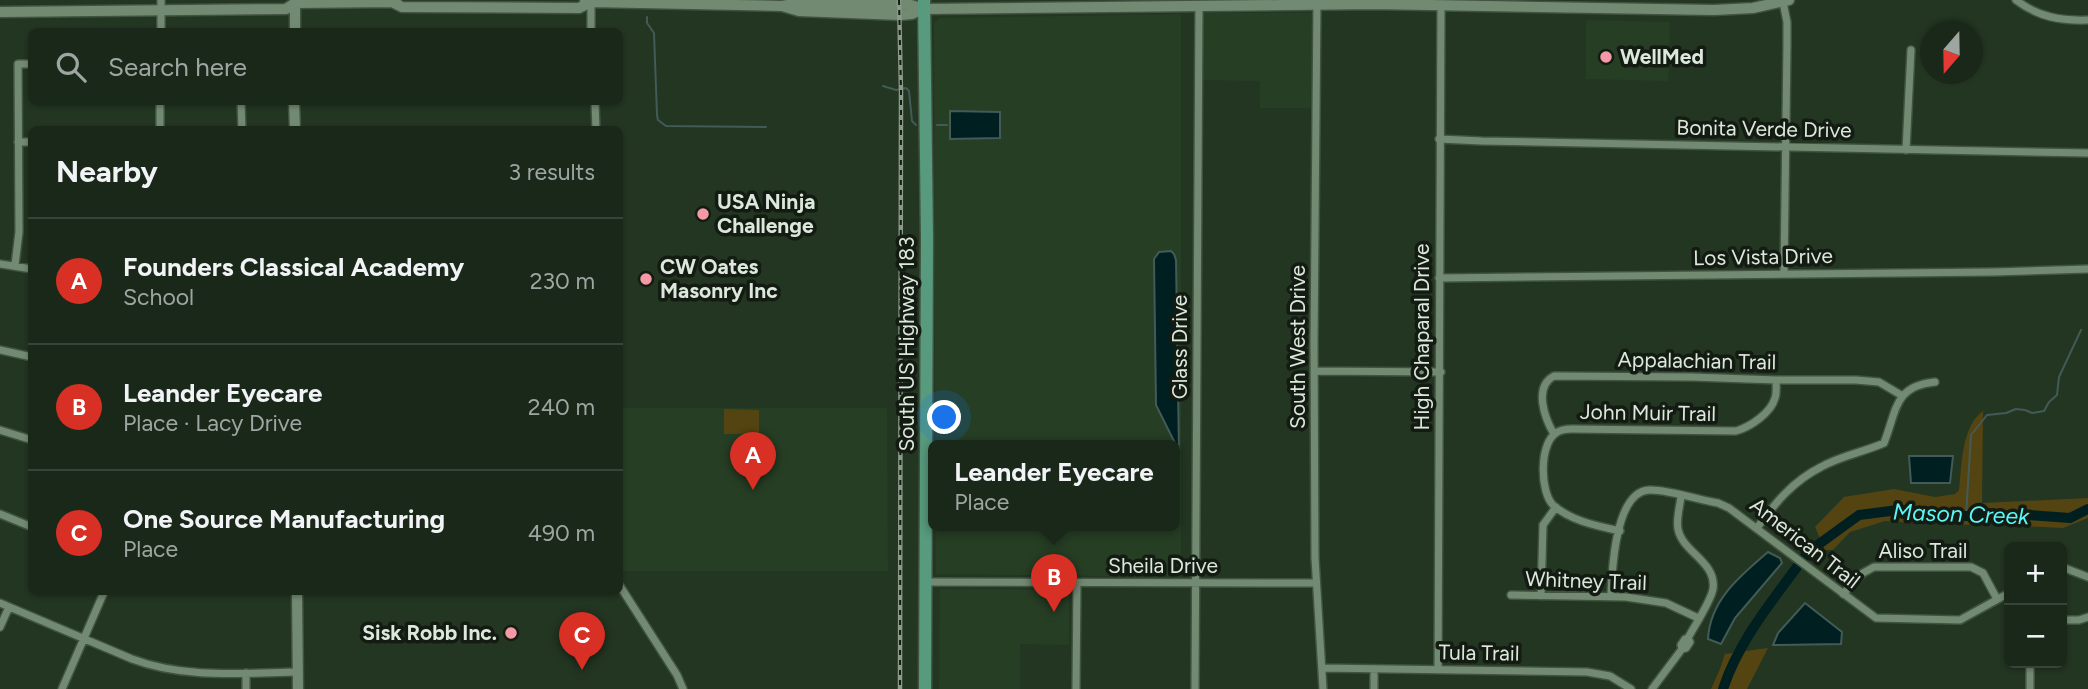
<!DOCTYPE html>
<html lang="en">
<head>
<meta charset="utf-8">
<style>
	body { margin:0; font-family:Figtree,sans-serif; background:#233023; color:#f1f3f6 }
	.controls { position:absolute; right:21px; bottom:21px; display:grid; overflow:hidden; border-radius:10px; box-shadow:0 2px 5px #0004 }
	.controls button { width:63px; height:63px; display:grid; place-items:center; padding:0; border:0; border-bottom:2px solid #384439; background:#1a281a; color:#f1f3f6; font:35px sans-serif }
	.compass { position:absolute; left:1920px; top:21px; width:63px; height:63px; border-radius:50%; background:#1a281a; box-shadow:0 2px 5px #0004; rotate:200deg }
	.you { position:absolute; left:945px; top:418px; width:24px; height:24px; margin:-18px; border:5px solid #fff; border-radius:50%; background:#1a73e8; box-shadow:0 0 0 10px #1a73e833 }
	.badge { display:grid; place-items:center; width:46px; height:46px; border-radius:50%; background:#d93025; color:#fff; font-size:23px; font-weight:700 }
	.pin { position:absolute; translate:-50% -58px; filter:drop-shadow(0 2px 4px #0008) }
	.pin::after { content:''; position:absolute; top:37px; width:24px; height:21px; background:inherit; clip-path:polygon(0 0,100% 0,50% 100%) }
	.popup { position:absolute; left:928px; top:440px; width:252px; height:91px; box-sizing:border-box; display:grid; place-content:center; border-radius:10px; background:#1a281a; filter:drop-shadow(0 2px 5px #0005); font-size:23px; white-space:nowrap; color:#9fa6a2 }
	.popup b { font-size:26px; color:#f1f3f6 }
	.popup::after { content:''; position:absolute; left:50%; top:100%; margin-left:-14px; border:14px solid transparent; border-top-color:#1a281a }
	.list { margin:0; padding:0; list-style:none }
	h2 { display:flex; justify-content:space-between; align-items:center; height:91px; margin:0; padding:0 28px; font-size:30px }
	h2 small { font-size:23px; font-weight:400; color:#9fa6a2 }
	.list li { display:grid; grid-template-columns:46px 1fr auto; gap:21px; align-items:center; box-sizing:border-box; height:126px; padding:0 28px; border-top:2px solid #384439 }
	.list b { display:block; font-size:26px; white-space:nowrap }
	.list p { margin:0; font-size:23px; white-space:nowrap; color:#9fa6a2 }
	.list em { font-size:23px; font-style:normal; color:#9fa6a2 }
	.icon { flex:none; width:38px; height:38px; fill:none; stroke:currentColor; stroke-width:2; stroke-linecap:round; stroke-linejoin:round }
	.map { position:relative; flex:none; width:2088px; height:689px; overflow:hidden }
	.search { position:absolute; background:#1a281a; box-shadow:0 2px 5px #0004; left:28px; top:28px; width:595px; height:77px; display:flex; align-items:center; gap:18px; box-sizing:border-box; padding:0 24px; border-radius:10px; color:#9fa6a2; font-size:26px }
	.panel { position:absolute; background:#1a281a; box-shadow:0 2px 5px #0004; left:28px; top:126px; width:595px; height:469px; border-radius:10px }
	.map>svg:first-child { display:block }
	.built { fill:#263e24 }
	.green { fill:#544411 }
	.water { fill:#001f20; stroke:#425b58; stroke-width:2 }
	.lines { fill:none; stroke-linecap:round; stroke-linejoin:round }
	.stream { stroke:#425b58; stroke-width:2 }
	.river { stroke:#001f20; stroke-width:10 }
	.street-casing { stroke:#415340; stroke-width:10 }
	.secondary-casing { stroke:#415340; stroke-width:13 }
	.primary-casing { stroke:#415340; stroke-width:15 }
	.street { stroke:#738a72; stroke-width:7 }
	.secondary { stroke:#738a72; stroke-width:10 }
	.primary { stroke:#579a7d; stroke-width:12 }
	.rail-casing { stroke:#8a9a89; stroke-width:4.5 }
	.rail { stroke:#131b12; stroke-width:2; stroke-dasharray:5; stroke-linecap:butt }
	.poi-dot { fill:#f49aa5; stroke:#131b12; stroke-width:2.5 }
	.labels { text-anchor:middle; stroke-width:7; stroke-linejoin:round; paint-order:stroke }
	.poi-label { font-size:21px; font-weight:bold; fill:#dce8db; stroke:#131b12; text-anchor:start }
	.street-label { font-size:21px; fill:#dce8db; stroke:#131b12 }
	.water-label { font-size:23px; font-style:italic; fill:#59f8f9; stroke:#131b12 }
</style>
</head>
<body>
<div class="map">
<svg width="2088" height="689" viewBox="0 0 2088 689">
	<rect width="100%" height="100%" fill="#233622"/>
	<path class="built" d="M1203,13H1313V108H1260V81L1203,80Z
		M1181,14V577L936,574L935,526H1175V446H935L934,23L940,18Z
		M1586,20L1670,22L1668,81L1586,79Z
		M620,408H887L888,571H620Z
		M940,589L1069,590V645L1020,644V689H939Z"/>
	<path class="green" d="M724,409L759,410V434H724Z
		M1983,411L1982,503L2088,498V518L2063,528L2020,526L2013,523H1979L1967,525L1946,521L1912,523L1885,521L1850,532L1833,550H1825L1815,527L1844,497L1894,489L1935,497L1955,494L1959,490C1962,465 1961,427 1983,411Z
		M1768,648L1747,689H1711L1720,669L1725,654Z"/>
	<path class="water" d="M950,111L1000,112V138L950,139Z
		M1171,251L1174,254L1176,260L1179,451L1156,405L1154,259L1159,252Z
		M1909,456H1953L1950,483H1911Z
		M1768,552L1780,558L1782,563L1735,618L1721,644L1708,639C1710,600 1740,576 1768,552Z
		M1805,603L1842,632L1841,644L1773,645L1778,633Z"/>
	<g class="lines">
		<path class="stream" d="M647,17V23L654,33L657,115L658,120L666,126L766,127
			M883,86L896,90L906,88L909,91L912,121L916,125
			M937,125H947
			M1966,516L1971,435L1987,415L2006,413L2016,409L2025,410L2032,413L2044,411L2049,402L2057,395L2059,377L2081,330"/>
		<path class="river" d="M1804,558L1808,552L1859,515L1898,510L1966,516L2029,515L2070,518L2088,509
			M1723,689C1738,643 1769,605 1797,567"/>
		<g class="street-casing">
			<path id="street" d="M2016,0C2038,17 2061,21 2088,20
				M1317,1L1314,344L1315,558L1323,689
				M591,2V32
				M1783,2L1787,22V45L1784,273
				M161,32V0
				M160,102V130
				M241,102L242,130
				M595,102L596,130
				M1439,139L1482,141L2088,153
				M18,142H32
				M1906,150L1911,50
				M0,264L32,269
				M15,265L19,232L18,64H32
				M1439,278L1994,272L2088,269
				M0,350L32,357
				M1315,371L1441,372
				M0,430L32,440
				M1554,434C1545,419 1533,387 1554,376L1692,377L1776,380H1856L1879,382L1901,395
				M1681,496C1680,506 1676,519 1678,529C1682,552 1717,562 1713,589C1711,601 1695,625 1688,638L1685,639L1681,645L1682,649
				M0,514L32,527
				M1757,528C1775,503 1793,481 1821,467C1840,456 1864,452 1884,443C1897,410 1894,386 1935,382
				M1620,531C1597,526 1571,521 1553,505C1540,492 1539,444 1556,433C1560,430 1566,429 1572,429L1736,431C1750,427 1771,413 1775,398C1777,393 1776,386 1776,380
				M2062,567L2088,577
				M926,582L1316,583
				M620,586L677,675L683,689
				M1843,594L1863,573L1874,567H1971L1983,573L1997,599
				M1511,595L1626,597L1666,603L1698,618
				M1611,595C1612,570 1615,492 1649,490C1667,489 1699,500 1718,503L1729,508L1876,618L1960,620L2009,593
				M1541,596L1543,525L1556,507
				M0,603L132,659C185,679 243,673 298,672
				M2062,620H2079L2088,617
				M0,627L9,607
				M2030,663V689
				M1322,668L1587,672L1610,676L1631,689
				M1438,670L1441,5
				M62,689L104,592
				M246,689V673
				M1076,689L1077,583
				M1195,689L1199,5
				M1374,689V669
				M1652,689L1682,649L1686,648L1690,642L1688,638"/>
		</g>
		<g class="secondary-casing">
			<path id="secondary" d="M585,0L591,2L782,6L799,11L900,15L912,14L924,9
				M392,2L402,7L579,8L591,2
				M295,3V32
				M782,6L798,3L911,5L924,9L1373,4L1714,10L1753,8L1789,0
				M0,12L286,9L295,3L392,2L396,0
				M294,102L295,130
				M297,592L298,689"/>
		</g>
		<g class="primary-casing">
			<path id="primary" d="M924,0L927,238L925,689"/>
		</g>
		<use href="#street" class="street"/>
		<use href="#secondary" class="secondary"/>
		<use href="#primary" class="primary"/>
		<g class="rail-casing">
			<path id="rail" d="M899,0L901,91L900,689"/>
		</g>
		<use href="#rail" class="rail"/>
	</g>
	<g class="poi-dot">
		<circle cx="1606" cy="57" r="7"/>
		<circle cx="703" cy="214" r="7"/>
		<circle cx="646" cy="279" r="7"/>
		<circle cx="511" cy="633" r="7"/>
	</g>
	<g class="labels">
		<g class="poi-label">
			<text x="1620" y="64">WellMed</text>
			<text x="717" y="209">USA Ninja<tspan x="717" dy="24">Challenge</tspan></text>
			<text x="660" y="274">CW Oates<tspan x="660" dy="24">Masonry Inc</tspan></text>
			<text x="497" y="640" text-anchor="end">Sisk Robb Inc.</text>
		</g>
		<g class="street-label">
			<text transform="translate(1764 129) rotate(1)" y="7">Bonita Verde Drive</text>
			<text transform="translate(1763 257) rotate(-1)" y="7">Los Vista Drive</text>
			<text transform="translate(1422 337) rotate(-90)" y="7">High Chaparal Drive</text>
			<text transform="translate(907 344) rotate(-90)" y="7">South US Highway 183</text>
			<text transform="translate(1180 347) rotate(-90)" y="7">Glass Drive</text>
			<text transform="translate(1298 347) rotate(-90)" y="7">South West Drive</text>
			<text transform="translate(1697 361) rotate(1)" y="7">Appalachian Trail</text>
			<text transform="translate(1648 413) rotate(1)" y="7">John Muir Trail</text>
			<text transform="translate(1805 543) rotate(38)" y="7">American Trail</text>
			<text x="1923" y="558">Aliso Trail</text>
			<text x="1163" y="573">Sheila Drive</text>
			<text transform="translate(1586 581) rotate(2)" y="7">Whitney Trail</text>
			<text transform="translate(1479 653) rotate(1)" y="7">Tula Trail</text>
		</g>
		<g class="water-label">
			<text transform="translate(1961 514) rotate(2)" y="8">Mason Creek</text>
		</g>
	</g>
</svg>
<div class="controls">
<button>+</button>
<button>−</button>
</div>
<svg class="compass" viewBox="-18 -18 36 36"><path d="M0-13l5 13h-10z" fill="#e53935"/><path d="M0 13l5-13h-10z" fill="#9fa6a2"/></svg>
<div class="you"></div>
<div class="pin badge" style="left:753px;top:490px">A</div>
<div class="pin badge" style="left:1054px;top:612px">B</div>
<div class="popup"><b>Leander Eyecare</b>Place</div>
<div class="pin badge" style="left:582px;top:670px">C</div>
<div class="search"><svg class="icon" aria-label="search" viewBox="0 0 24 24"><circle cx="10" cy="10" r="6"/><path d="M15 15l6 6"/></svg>Search here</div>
<section class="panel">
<h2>Nearby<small>3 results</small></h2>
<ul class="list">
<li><span class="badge">A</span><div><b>Founders Classical Academy</b><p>School</p></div><em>230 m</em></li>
<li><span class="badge">B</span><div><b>Leander Eyecare</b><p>Place · Lacy Drive</p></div><em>240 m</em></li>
<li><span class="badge">C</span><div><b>One Source Manufacturing</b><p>Place</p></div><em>490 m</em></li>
</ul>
</section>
</div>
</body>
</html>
